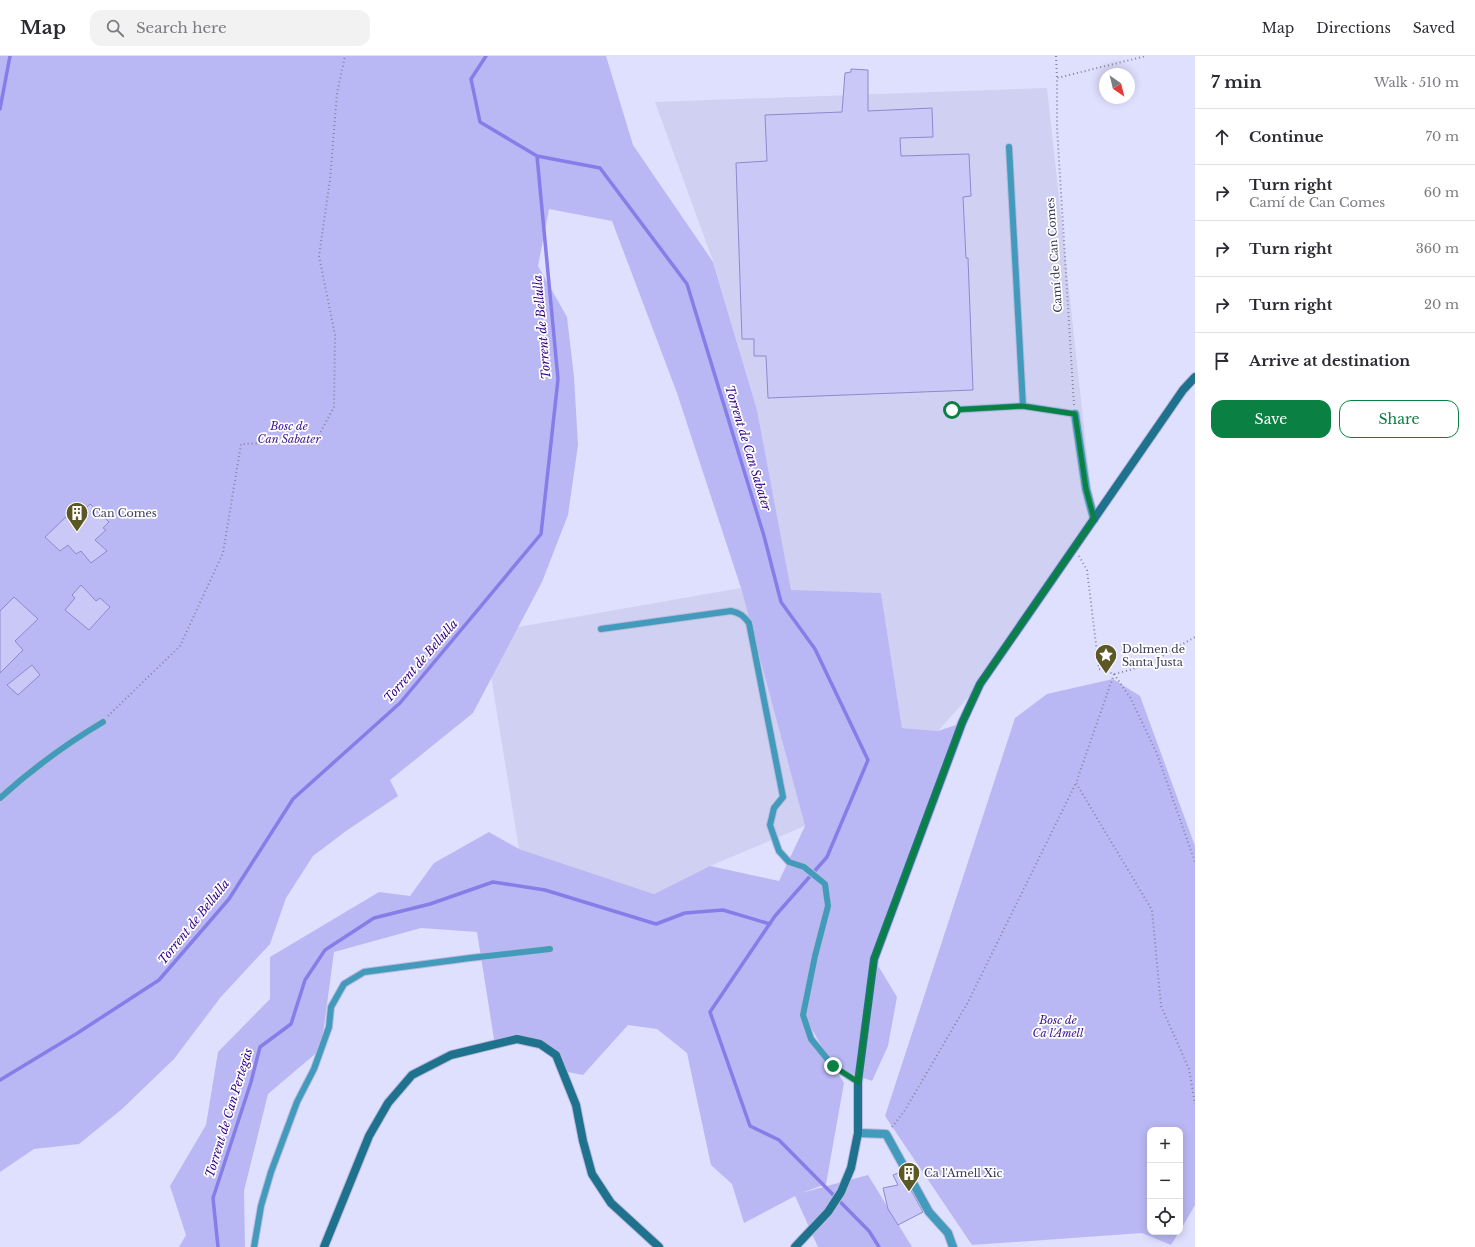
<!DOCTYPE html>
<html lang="en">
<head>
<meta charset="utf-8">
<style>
	body { margin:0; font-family:"Libre Baskerville",serif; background:#f2f2f3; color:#2b2b33 }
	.controls { position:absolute; right:12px; bottom:12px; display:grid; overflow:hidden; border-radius:8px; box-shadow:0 2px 10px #0003 }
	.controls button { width:36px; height:36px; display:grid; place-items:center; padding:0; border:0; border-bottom:1px solid #e1e1e2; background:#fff; color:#2b2b33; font:20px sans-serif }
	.compass { position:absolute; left:1099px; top:12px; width:36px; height:36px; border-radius:50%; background:#fff; box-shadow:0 2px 10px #0003; rotate:145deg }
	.stop { position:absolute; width:12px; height:12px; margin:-9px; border:3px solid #0b8043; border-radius:50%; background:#fff }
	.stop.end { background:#0b8043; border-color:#fff; box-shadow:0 1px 4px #0008 }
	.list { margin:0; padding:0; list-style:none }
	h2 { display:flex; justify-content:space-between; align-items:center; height:52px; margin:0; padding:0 16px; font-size:17px }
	h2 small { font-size:13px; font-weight:400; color:#7c7c81 }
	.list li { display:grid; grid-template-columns:26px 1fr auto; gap:12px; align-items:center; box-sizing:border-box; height:56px; padding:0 16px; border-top:1px solid #e1e1e2 }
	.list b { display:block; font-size:15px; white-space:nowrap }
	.list p { margin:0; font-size:13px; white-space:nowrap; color:#7c7c81 }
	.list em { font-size:13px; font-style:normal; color:#7c7c81 }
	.actions { display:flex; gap:8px; padding:12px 16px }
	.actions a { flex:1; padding:9px 0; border:1px solid #0b8043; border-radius:12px; text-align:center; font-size:14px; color:#0b8043 }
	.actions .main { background:#0b8043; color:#fff }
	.icon { flex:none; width:22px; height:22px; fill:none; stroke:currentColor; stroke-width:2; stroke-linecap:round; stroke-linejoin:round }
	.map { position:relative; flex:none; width:1195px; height:1191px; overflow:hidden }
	header { display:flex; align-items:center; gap:24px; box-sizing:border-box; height:56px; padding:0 20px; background:#fff; border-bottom:1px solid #e1e1e2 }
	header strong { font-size:19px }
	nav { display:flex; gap:22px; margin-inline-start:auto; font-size:14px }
	.search { width:280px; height:36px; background:#f2f2f3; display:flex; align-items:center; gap:10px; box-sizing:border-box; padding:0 14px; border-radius:12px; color:#7c7c81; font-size:15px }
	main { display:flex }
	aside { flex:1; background:#fff }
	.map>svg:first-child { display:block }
	.built { fill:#d0d1f2 }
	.green { fill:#b9b8f4; fill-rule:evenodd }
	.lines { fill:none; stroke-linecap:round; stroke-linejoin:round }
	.stream { stroke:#877de8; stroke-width:3.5 }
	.building { fill:#c9c8f6; stroke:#8c89d1 }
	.service-casing { stroke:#bbbad9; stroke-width:8 }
	.minor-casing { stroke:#bbbad9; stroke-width:10 }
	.secondary-casing { stroke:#bbbad9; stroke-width:10 }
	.path { stroke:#8685a4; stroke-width:2; stroke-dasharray:1 3; stroke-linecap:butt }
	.service { stroke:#429bbc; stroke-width:6 }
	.minor { stroke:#429bbc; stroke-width:8 }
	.secondary { stroke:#1e728e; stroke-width:8 }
	.route { stroke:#0b8043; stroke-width:5 }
	.labels { text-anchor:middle; stroke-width:3.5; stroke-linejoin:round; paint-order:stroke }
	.street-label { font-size:11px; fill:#3a3958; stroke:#fff }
	.park-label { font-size:11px; font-style:italic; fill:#381091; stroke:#fff }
	.poi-label { font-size:11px; fill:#3a3958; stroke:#fff; text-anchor:start }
	.water-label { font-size:12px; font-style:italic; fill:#320088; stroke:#fff }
</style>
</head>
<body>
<header>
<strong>Map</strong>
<div class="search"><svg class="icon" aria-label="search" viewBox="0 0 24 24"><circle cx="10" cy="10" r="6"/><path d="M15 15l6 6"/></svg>Search here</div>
<nav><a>Map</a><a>Directions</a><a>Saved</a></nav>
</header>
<main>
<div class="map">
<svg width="1195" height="1191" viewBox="0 0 1195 1191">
	<rect width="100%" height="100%" fill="#dfdffe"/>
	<path class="built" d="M1047,32L1094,463L980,628L938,675L902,672L881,537L791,535L757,354L713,205L655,46Z
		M741,532L805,770L710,810L654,838L519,793L484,577Z"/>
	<path class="green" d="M0,0H606L633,89L713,206L757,354L791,534L881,537L902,672L938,675L962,667L874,903L897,941L888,990L872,1025L834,1011L844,1027L826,1128L801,1137L868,1119L912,1191H818L795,1140L744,1167L732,1128L711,1109L687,997L657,973L628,969L583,1019L563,1015L556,999L540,988L517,983L495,989L477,876L421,872L334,896L321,993L268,1038L244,1135L245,1191H179L186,1179L170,1130L206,1069L218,996L270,943V901L379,836L410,840L434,807L489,776L519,793L654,838L710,810L779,825L805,770L741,532L677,337L612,165L549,153L538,210L567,261L574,321L578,389L568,459L542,526L473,657L390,724L398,740L346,775L313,800L286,842L270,888L220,942L174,1003L122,1053L79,1088L34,1093L0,1116ZM805,961L831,1007L811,983Z
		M1113,623L1140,640L1195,790V1149L1180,1175V1074H1150V1176H1179L1171,1189L1142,1177L972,1189L885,1060L1015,662L1047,638Z"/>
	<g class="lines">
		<path class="stream" d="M486,0L471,23L480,66L537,100L600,112L687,228L764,480L781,546L815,593L868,704L827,801L775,860L710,956L750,1070L779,1084L869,1175L879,1191
			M0,53L10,0
			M0,1024L76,978L159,924L229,843L293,743L400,647L541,478L558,323L537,100
			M218,1191L213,1142L251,1026L260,991L291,968L305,924L325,894L374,862L430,848L493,826L545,834L656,868L685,857L723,854L770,868"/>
	</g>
	<path class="building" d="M851,13L868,14V55L932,52L933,81L900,82L901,100L969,98L971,140L963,141L966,202H968L973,334L768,342L766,300H754V283H742L736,107L767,105L765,59L842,56L845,17L851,16Z
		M90,448L109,466L103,472L106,474L95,484L107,495L91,507L81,495L76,498L68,489L60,495L45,481L67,460L73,465Z
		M81,529L96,545L100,542L110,551L89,574L65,554L75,542L72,539Z
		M14,541L38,563L15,585L23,594L0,617V555Z
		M32,609L40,619L18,639L7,629Z
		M901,1116L923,1156L898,1169L888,1153L883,1132L898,1129L893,1119Z"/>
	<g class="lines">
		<g class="service-casing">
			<path id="service" d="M1009,91L1023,350
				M952,354L1023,350L1075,358
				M601,573L731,555C740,557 744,560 749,567L783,741L774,752L770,769L779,795L789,806L804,811L825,828L828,850L815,900L803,959L811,983L833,1010L858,1026
				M0,742C32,713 66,688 103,666
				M254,1191L261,1150L271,1116L297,1046L314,1013L329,971L331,951L344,928L364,916L470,902L550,893"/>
		</g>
		<g class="minor-casing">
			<path id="minor" d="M1075,358L1086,433L1094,463
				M858,1077L886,1078L929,1156L948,1177L953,1191"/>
		</g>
		<g class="secondary-casing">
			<path id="secondary" d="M324,1191L369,1080L388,1047L412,1019L451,999L517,983L540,988L556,999L576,1049L583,1085L592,1118L611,1147L659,1191
				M795,1191L828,1156L841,1136L851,1112L858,1077V1026L874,903L962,667L980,628L1183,334L1195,321"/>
		</g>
		<path class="path" d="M1056,0L1057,22
			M1074,349L1057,71V22L1146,0
			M1079,500L1087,514L1099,613L1114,618L1130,614L1152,606L1195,581
			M1114,618L1076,727L1152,854L1161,950L1189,1013L1195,1048
			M1114,618L1131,643L1157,698L1195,806
			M108,660L180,590L223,497L241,388L271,387L314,388L334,351L335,279L319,200L330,124L337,37L345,0
			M892,1071L905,1054L967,948L1076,727"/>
		<use href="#service" class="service"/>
		<use href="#minor" class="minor"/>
		<use href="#secondary" class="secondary"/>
	</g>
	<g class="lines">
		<path class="route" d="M833,1010L858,1026L874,903L962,667L980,628L1094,463L1086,433L1075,358L1022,350L952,354"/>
	</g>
	<defs>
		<g id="building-pin" transform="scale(1.15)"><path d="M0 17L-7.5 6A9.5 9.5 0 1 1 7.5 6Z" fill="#5c5825" stroke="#fff"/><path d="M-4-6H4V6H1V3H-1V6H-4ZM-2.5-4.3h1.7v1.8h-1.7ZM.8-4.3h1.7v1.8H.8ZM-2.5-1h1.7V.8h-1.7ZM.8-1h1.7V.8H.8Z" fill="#fff"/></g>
		<g id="sight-pin" transform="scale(1.15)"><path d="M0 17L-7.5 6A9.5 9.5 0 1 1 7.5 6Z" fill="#5c5825" stroke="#fff"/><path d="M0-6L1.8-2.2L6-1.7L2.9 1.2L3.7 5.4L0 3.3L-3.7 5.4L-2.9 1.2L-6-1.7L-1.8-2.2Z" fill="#fff"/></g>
	</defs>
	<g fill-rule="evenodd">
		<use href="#building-pin" x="77" y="457"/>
		<use href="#sight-pin" x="1106" y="599"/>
		<use href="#building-pin" x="909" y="1117"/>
	</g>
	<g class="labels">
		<g class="street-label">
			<text transform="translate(1054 199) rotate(-94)" y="4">Camí de Can Comes</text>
		</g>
		<g class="park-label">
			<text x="289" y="374">Bosc de<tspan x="289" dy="13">Can Sabater</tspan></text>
			<text x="1058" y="968">Bosc de<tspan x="1058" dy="13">Ca l'Amell</tspan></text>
		</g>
		<g class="poi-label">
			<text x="92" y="461">Can Comes</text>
			<text x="1122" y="597">Dolmen de<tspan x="1122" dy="13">Santa Justa</tspan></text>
			<text x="924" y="1121">Ca l'Amell Xic</text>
		</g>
		<g class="water-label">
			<text transform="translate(542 271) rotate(-95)" y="4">Torrent de Bellulla</text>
			<text transform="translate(748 392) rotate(73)" y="4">Torrent de Can Sabater</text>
			<text transform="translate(421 605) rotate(-49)" y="4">Torrent de Bellulla</text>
			<text transform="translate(194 866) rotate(-51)" y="4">Torrent de Bellulla</text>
			<text transform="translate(229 1057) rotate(-73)" y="4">Torrent de Can Pertegàs</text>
		</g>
	</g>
</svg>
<div class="controls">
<button>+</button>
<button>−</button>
<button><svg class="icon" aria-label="locate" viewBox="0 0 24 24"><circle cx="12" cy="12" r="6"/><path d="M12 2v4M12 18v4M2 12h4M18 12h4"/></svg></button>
</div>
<svg class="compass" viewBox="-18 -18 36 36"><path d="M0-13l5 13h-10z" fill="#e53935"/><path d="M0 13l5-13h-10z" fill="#7c7c81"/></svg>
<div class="stop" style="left:952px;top:354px"></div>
<div class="stop end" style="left:833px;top:1010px"></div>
</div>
<aside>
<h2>7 min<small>Walk · 510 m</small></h2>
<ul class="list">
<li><svg class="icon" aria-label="ahead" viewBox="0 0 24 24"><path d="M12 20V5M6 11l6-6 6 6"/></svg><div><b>Continue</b></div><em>70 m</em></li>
<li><svg class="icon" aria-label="right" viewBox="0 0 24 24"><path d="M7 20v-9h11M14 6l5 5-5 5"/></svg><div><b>Turn right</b><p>Camí de Can Comes</p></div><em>60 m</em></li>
<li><svg class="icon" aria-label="right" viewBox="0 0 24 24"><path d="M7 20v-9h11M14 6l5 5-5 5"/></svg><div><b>Turn right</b></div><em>360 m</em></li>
<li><svg class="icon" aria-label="right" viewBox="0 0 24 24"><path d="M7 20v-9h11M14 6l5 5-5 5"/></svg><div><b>Turn right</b></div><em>20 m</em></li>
<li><svg class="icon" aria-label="arrive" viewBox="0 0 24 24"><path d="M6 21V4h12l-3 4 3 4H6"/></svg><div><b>Arrive at destination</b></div></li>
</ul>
<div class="actions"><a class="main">Save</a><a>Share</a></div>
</aside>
</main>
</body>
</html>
